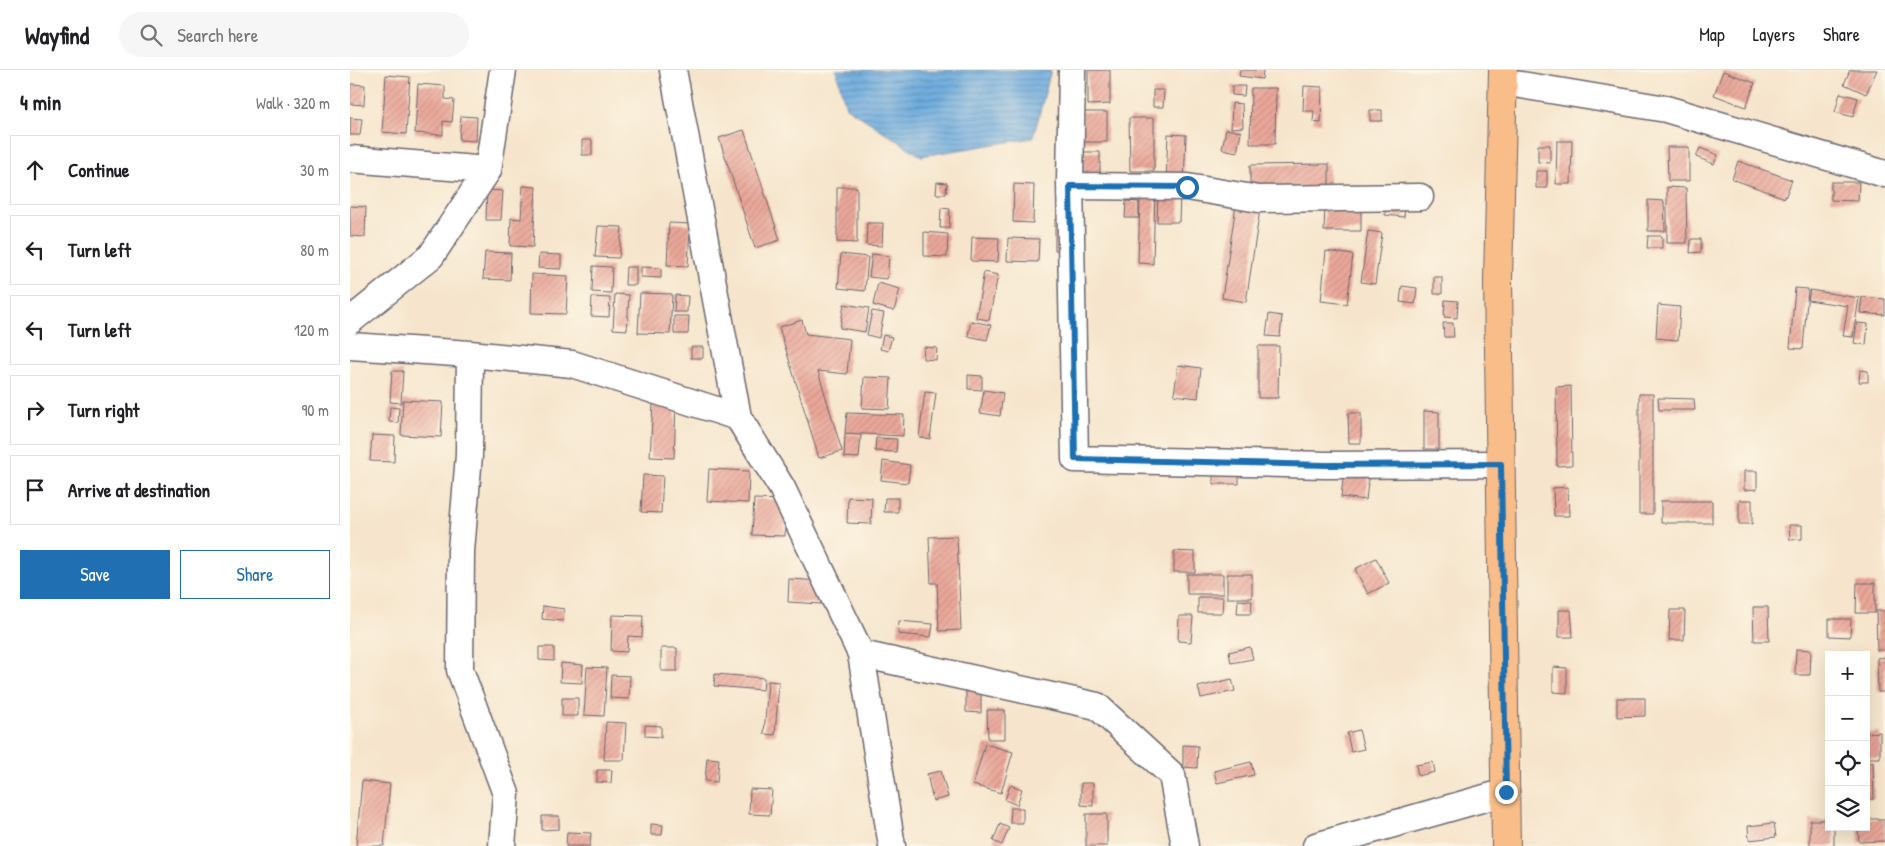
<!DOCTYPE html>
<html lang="en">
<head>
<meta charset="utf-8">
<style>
	body { margin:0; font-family:"Patrick Hand",sans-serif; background:#f6f6f6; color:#202124 }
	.controls { position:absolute; right:15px; bottom:15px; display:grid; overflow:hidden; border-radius:0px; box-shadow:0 5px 20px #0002 }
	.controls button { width:45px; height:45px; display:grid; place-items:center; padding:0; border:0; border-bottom:1px solid #e0e0e0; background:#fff; color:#202124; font:25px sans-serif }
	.stop { position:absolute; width:15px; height:15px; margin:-11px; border:4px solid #1f6fb2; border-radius:50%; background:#fff }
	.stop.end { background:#1f6fb2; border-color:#fff; box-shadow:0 1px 5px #0008 }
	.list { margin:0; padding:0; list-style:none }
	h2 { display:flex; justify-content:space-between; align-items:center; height:65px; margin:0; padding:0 20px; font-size:21px }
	h2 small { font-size:16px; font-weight:400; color:#757577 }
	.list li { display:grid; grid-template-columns:32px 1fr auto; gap:15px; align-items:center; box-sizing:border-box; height:70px; margin:0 10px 10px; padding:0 10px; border:1px solid #e0e0e0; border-radius:0px }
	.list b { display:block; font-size:19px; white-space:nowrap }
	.list em { font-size:16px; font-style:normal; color:#757577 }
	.actions { display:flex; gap:10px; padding:15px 20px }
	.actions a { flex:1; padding:11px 0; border:1px solid #1f6fb2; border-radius:0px; text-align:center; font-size:18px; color:#1f6fb2 }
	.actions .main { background:#1f6fb2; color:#fff }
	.icon { flex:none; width:28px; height:28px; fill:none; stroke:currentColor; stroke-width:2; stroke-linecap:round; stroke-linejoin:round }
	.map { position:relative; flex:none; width:1535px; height:776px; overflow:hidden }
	header { display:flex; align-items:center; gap:30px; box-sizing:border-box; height:70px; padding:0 25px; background:#fff; border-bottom:1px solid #e0e0e0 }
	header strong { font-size:24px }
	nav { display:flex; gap:28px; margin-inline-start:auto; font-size:18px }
	.search { width:350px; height:45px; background:#f6f6f6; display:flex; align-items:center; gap:12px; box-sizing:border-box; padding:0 18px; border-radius:28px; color:#757577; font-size:19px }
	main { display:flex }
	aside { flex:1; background:#fff }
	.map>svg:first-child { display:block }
	.water { fill:url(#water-rules); stroke:#47668c }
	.building { fill:url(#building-hatch) }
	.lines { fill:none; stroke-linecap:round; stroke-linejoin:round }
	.minor-casing { stroke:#6c666e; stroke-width:29 }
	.primary-casing { stroke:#6c666e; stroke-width:30 }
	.minor { stroke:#fff; stroke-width:26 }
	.primary { stroke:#f8bd88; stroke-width:28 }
	.route { stroke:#1f6fb2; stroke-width:6 }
</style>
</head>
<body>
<header>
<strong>Wayfind</strong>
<div class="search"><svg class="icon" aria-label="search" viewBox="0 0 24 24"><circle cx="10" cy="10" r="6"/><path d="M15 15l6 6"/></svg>Search here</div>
<nav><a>Map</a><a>Layers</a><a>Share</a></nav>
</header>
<main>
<aside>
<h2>4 min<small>Walk · 320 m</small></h2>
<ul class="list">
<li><svg class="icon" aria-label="ahead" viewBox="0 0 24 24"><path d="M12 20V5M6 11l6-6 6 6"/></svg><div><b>Continue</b></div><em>30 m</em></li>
<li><svg class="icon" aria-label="left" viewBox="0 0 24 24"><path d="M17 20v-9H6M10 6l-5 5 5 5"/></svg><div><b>Turn left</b></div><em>80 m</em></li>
<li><svg class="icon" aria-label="left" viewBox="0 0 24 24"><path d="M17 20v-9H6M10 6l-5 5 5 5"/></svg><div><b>Turn left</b></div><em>120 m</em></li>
<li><svg class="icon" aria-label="right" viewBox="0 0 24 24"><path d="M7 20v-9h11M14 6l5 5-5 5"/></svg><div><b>Turn right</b></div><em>90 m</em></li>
<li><svg class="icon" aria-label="arrive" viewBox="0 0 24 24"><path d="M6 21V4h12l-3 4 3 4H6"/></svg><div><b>Arrive at destination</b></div></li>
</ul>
<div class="actions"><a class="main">Save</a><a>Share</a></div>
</aside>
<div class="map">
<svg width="1535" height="776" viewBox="0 0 1535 776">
	<defs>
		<pattern id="water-rules" width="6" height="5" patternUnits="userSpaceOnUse" patternTransform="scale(1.25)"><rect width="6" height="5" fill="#6caade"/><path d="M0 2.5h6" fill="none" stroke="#588ab5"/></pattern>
		<pattern id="building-hatch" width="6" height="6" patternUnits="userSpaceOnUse" patternTransform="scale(1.25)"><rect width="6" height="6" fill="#eaa799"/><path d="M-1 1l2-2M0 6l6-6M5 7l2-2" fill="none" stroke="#c88f85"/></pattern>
	</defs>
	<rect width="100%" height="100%" fill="#fcf5e5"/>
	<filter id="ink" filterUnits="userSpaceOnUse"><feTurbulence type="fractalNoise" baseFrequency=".02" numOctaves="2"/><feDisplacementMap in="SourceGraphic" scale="10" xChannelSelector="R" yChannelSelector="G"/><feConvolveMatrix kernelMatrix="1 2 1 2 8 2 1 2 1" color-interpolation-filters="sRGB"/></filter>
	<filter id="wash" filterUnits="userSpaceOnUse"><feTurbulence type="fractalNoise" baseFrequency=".0096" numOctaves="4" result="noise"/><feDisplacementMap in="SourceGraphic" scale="20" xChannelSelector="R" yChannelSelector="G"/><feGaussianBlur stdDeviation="1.12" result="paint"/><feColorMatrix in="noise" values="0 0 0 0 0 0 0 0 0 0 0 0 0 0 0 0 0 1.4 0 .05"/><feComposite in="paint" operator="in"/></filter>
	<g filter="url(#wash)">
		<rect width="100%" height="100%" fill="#f6e5cc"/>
		<path class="water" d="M486,0H701L683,68L571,86L496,37Z"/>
		<g id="blocks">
			<path class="building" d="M738,0H760V34L738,35Z
				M890,0H913L912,9L889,6Z
				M1500,0H1527L1516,24L1494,14Z
				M1373,1L1405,13L1396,37L1364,25Z
				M36,5L60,7L56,64L32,62Z
				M0,14L15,15L14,35L0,34Z
				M68,14L95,16V29L104,30L102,52L93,51V65L65,63Z
				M882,16H895L894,26L882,25Z
				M954,16L972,17L971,53L963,52L964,41H953Z
				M901,18H926L925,74H900Z
				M803,20H814L813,37H803Z
				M1490,23L1508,28L1503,47L1485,42Z
				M882,33L892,34L893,57L881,58Z
				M1020,40H1032V51H1020Z
				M732,42H757V72H732Z
				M111,46L127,47L126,71L109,70Z
				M0,48L12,49L10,65H0Z
				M779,48H804V101H780Z
				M876,59L891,62L887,82L872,79Z
				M394,60L430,170L405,178L369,68Z
				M818,64L836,65L834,112L816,111Z
				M232,70H242V85H232Z
				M1207,71H1222L1221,114H1206Z
				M1188,75H1200V93L1188,92Z
				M1317,77H1339V111H1318Z
				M1350,78L1368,85L1364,94L1346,87Z
				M734,82H750V105L734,104Z
				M1388,91L1442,110L1435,128L1382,109Z
				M979,94V118H900V95Z
				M1186,101H1197V118H1186Z
				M587,112L597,113L596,124H586Z
				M1481,112H1509L1508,131L1481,130Z
				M664,114L684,115L683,153L663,152Z
				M173,116L186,117L183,177L160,176L161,148L171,149Z
				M487,117H507V173L487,172Z
				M1317,117L1336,118L1337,173H1317Z
				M137,120L153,121L151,150H136Z
				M805,120L803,194L788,193L790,127L789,130L771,129Z
				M808,123H830L829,152H807Z
				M1298,130L1314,131L1315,161H1298Z
				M776,131L789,132V148H775Z
				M1036,134L1055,136L1054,147L1035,145Z
				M886,135L910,139L896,232L872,228Z
				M975,135L1011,136V161H974Z
				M0,136L16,137L15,167L0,166Z
				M591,138L600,139L599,158H590Z
				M705,150H717V180H705Z
				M319,153L340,154L338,196L317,195Z
				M517,153H533L532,176L516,175Z
				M248,156L272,157L269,188L245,187Z
				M1018,161L1032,163L1025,214L1011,212Z
				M574,162L598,164L597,187L574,186Z
				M1298,166H1312V178H1297Z
				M622,167L649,168L648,192L621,191Z
				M658,168L689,169L688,192L657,191Z
				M1341,169H1351V182L1340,183Z
				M976,181L1003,185L997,234L971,231Z
				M135,182L161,183L160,210L133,209Z
				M189,184L211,185V199L188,198Z
				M491,184L518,187L515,221L488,218Z
				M522,184L539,186L537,209L519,207Z
				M243,196L262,197L261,223L242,222Z
				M276,197H286V215H275Z
				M291,197L311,198V208L291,207Z
				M634,202L648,205L639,250L626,248Z
				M182,204L218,206L216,244L181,243Z
				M1084,207H1092V224H1084Z
				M528,213L550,219L544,241L523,235Z
				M1052,216L1067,218L1065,234L1050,232Z
				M1445,218L1458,219L1453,279L1440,278Z
				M1460,220L1509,228L1503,267L1493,266L1498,236L1458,230Z
				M290,223L322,224L320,264L288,263Z
				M265,224L279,225L277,260L263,259Z
				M325,225L338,226L337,242H324Z
				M242,227L260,228L259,247L241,246Z
				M1512,227L1535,229V245L1510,243Z
				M1095,230L1108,231L1107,248L1094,247Z
				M494,234L519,238L515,262L490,258Z
				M1308,235L1330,237L1328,270L1306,268Z
				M522,241L534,243L529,268L517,265Z
				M919,244L932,246L930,267L916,266Z
				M324,246H339L338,264H324Z
				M452,250L456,264L500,269L497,304L468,301L492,381L469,388L429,257Z
				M621,251L641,255L637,270L618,266Z
				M1093,253H1103L1104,267H1094Z
				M1507,253L1518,254L1516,275L1504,273Z
				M533,265L542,267L538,281L530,279Z
				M908,276H929L928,328H908Z
				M341,277H353V288H341Z
				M574,277L587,278L586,290L573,289Z
				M828,295L851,298L848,328L824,325Z
				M1510,300L1518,301V312H1509Z
				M42,301H53L51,333L40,332Z
				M618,305L632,306V320L618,319Z
				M514,307L541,308L539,339L512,338Z
				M1221,316L1222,395L1207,396L1206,317Z
				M634,320L653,323L650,346L630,343Z
				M575,322L586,323L580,369L569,367Z
				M1289,324H1303V444H1289Z
				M1308,328L1344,329L1345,340H1309Z
				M53,330L93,332L91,367L51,365Z
				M303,333L326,334L324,388L300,387Z
				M40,337L49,338L48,353L39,352Z
				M1074,341L1089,342V379H1074Z
				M497,343L554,345L553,366L495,363Z
				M998,343H1011V373H999Z
				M495,364L511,365L509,388L494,387Z
				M22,365L45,366L44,392L20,391Z
				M526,368L547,369L546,382L525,381Z
				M533,391L560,395L558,413L531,410Z
				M359,399L399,401L398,433L357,431Z
				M994,401L1019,404L1016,430L991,427Z
				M1394,401H1407V419L1394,420Z
				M863,403H889V414H863Z
				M293,405L313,406L311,443L291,442Z
				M1218,417L1219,446H1204L1203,418Z
				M498,427L522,428L521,454L497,453Z
				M535,428H548V442H534Z
				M404,429L436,430L435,466L402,465Z
				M1389,430H1402V454H1389Z
				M1311,431H1362V453H1311Z
				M1439,455H1452V469L1440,470Z
				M607,466L611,560L589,561L587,513H581L579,467Z
				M824,481L845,482V502H824Z
				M1026,488L1039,513L1018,524L1005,499Z
				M837,504H873V524H837Z
				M877,504H902V528H877Z
				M439,509L472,511L471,534L438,532Z
				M1507,513H1525V543H1506Z
				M848,527H873L872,543H848Z
				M888,530L902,531L901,544H887Z
				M193,536L214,539L213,551L192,549Z
				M1403,537H1418L1419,571H1404Z
				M1209,540H1221L1223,567H1209Z
				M1320,540H1335L1334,570H1319Z
				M1526,541H1535V580H1527Z
				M262,545L293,546L292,567L278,566L277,582L261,581Z
				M829,546H843L841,572L828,571Z
				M1479,549H1501L1500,567L1479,566Z
				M549,551L583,554L581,567L548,564Z
				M189,577H204V591L189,590Z
				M900,577L903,589L881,593L879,582Z
				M311,578H327V601H311Z
				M1446,579L1461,580L1460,605H1445Z
				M1535,587V622H1528L1527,588Z
				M211,593L233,595L232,613L210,612Z
				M237,597L257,598L254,646L234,645Z
				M1203,597L1217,598V623L1203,622Z
				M365,604L414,608L413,620L364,616Z
				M261,605L280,606L279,629L260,628Z
				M882,609L885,621L851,628L848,617Z
				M418,611L429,612L425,665L414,664Z
				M616,611L631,612V643L616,642Z
				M212,628H228V646H212Z
				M1267,628H1295V646L1267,647Z
				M637,640H655V669H638Z
				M256,652L276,653L274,690H254Z
				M295,655L311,656V667L295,666Z
				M1009,660L1014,679L1001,682L997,663Z
				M1530,662V688H1516V663Z
				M635,674L663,682L651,723L623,715Z
				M833,675L848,676L847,698L833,697Z
				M357,688L369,689L367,712L355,711Z
				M901,692L904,705L867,713L864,701Z
				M1083,692L1085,702L1068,706L1066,695Z
				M1523,692L1524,729H1516V693Z
				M247,700H262L261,713L247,712Z
				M591,701L598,727L583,731L577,704Z
				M12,711L40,714L34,776H6Z
				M731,713H743V736L731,735Z
				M660,715L672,719L667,735L655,730Z
				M400,719L422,720L420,745L399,744Z
				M661,738H673V753H660Z
				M736,744H757V776H736Z
				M192,746H209V759L192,760Z
				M1516,749H1534L1535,771L1509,772L1508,757H1516Z
				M1460,750H1479V757H1484V776H1460Z
				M1424,753L1426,767L1399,770L1398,756Z
				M301,754L313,755L312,765H301Z
				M650,754L659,758L652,775L643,771Z
				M217,762L241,763L240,776H216Z"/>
		</g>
	</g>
	<g filter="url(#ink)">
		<use href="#blocks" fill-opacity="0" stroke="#6c666e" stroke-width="1"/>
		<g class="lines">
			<g class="minor-casing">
				<path id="minor" d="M323,0L388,347L432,418L511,584L542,776
					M722,0L720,111L725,389L976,395L1151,394
					M1153,12L1316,39L1535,104
					M0,89L138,100
					M720,116L837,117L909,129L1070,127
					M0,251L81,186L138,100L153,0
					M0,276L120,284L222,294L388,347
					M120,284L119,385L111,481L110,600L156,724L152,776
					M511,584L747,636L822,705L835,776
					M966,776L1156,722"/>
			</g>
			<g class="primary-casing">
				<path id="primary" d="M1153,0L1148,210L1156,776"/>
			</g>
			<use href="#minor" class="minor"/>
			<use href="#primary" class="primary"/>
		</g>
	</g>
	<g class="lines" filter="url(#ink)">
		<path class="route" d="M837,117L720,116L725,389L976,395L1151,394L1156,722"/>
	</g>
</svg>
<div class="controls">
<button>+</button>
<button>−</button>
<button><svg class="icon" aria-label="locate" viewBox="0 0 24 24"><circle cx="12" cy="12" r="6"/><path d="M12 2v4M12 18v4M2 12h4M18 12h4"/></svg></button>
<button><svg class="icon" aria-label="layers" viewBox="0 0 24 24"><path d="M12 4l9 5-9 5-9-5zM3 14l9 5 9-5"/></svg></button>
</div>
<div class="stop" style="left:837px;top:117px"></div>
<div class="stop end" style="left:1156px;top:722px"></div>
</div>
</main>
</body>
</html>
